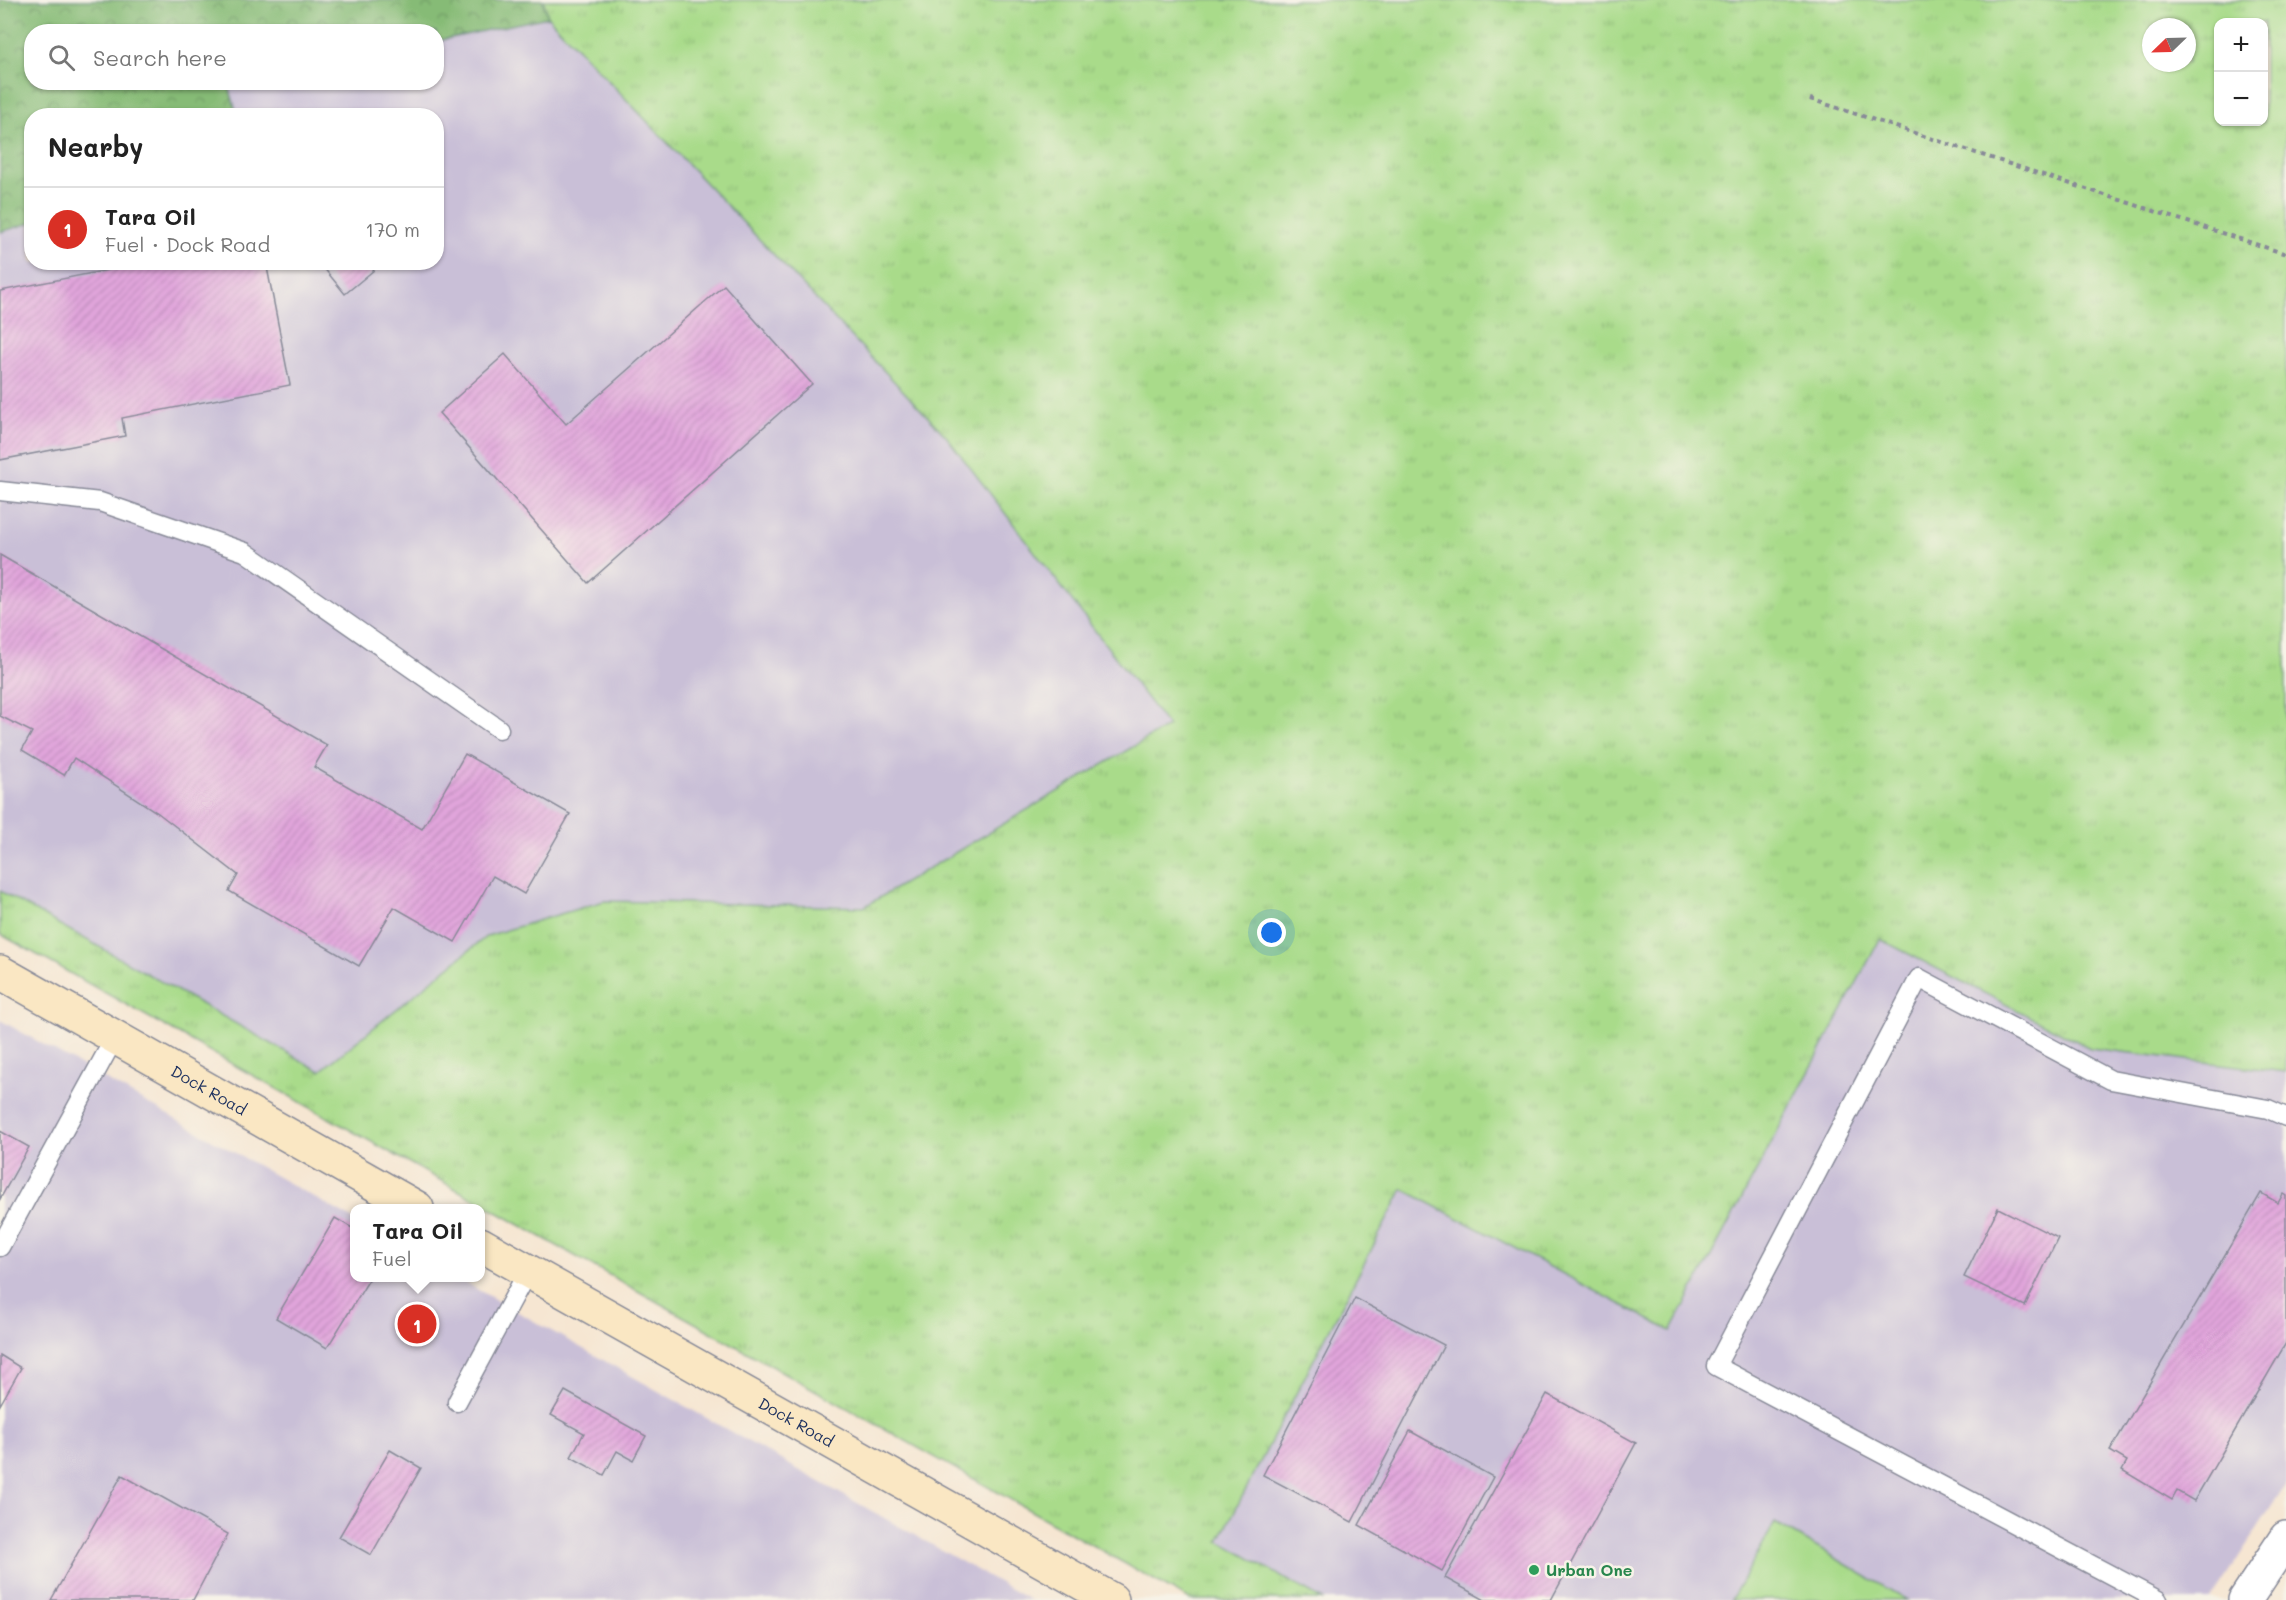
<!DOCTYPE html>
<html lang="en">
<head>
<meta charset="utf-8">
<style>
	body { margin:0; font-family:Mali,sans-serif; background:#f2f2f2; color:#222 }
	.controls { position:absolute; right:18px; top:18px; display:grid; overflow:hidden; border-radius:12px; box-shadow:0 2px 4px #0004 }
	.controls button { width:54px; height:54px; display:grid; place-items:center; padding:0; border:0; border-bottom:2px solid #e0e0e0; background:#fff; color:#222; font:30px sans-serif }
	.compass { position:absolute; left:2142px; top:18px; width:54px; height:54px; border-radius:50%; background:#fff; box-shadow:0 2px 4px #0004; rotate:247deg }
	.you { position:absolute; left:1272px; top:933px; width:21px; height:21px; margin:-15px; border:4px solid #fff; border-radius:50%; background:#1a73e8; box-shadow:0 0 0 9px #1a73e833 }
	.badge { display:grid; place-items:center; width:39px; height:39px; border-radius:50%; background:#d93025; color:#fff; font-size:20px; font-weight:700 }
	.pin { position:absolute; translate:-50% -50%; border:3px solid #fff; box-shadow:0 2px 6px #0006 }
	.popup { position:absolute; left:350px; top:1204px; width:135px; height:78px; box-sizing:border-box; display:grid; place-content:center; border-radius:12px; background:#fff; filter:drop-shadow(0 2px 4px #0005); font-size:20px; white-space:nowrap; color:#767676 }
	.popup b { font-size:22px; color:#222 }
	.popup::after { content:''; position:absolute; left:50%; top:100%; margin-left:-12px; border:12px solid transparent; border-top-color:#fff }
	.list { margin:0; padding:0; list-style:none }
	h2 { display:flex; justify-content:space-between; align-items:center; height:78px; margin:0; padding:0 24px; font-size:26px }
	h2 small { font-size:20px; font-weight:400; color:#767676 }
	.list li { display:grid; grid-template-columns:39px 1fr auto; gap:18px; align-items:center; box-sizing:border-box; height:84px; padding:0 24px; border-top:2px solid #e0e0e0 }
	.list b { display:block; font-size:22px; white-space:nowrap }
	.list p { margin:0; font-size:20px; white-space:nowrap; color:#767676 }
	.list em { font-size:20px; font-style:normal; color:#767676 }
	.icon { flex:none; width:33px; height:33px; fill:none; stroke:currentColor; stroke-width:2; stroke-linecap:round; stroke-linejoin:round }
	.map { position:relative; flex:none; width:2286px; height:1600px; overflow:hidden }
	.search { position:absolute; background:#fff; box-shadow:0 2px 4px #0004; left:24px; top:24px; width:420px; height:66px; display:flex; align-items:center; gap:15px; box-sizing:border-box; padding:0 21px; border-radius:24px; color:#767676; font-size:22px }
	.panel { position:absolute; background:#fff; box-shadow:0 2px 4px #0004; left:24px; top:108px; width:420px; height:162px; border-radius:24px }
	.map>svg:first-child { display:block }
	.industrial { fill:#c9bfd7 }
	.grass { fill:url(#grass-tufts); stroke:#628574; stroke-width:1.5; fill-rule:evenodd }
	.forest { fill:url(#forest-crowns); stroke:#50756a; stroke-width:1.5 }
	.garden { fill:#a9db8a; stroke:#628574; stroke-width:1.5 }
	.building { fill:url(#building-hatch) }
	.lines { fill:none; stroke-linecap:round; stroke-linejoin:round }
	.service-casing { stroke:#888a98; stroke-width:21 }
	.minor-casing { stroke:#888a98; stroke-width:36 }
	.secondary-casing { stroke:#888a98; stroke-width:36 }
	.path { stroke:#888a98; stroke-width:4; stroke-dasharray:4.5 4.5; stroke-linecap:butt }
	.service { stroke:#fff; stroke-width:18 }
	.minor { stroke:#fff; stroke-width:33 }
	.secondary { stroke:#fae7c3; stroke-width:33 }
	.leisure-dot { fill:#2e9e5b; stroke:#f7f3e8; stroke-width:2 }
	.labels { text-anchor:middle; stroke-width:5; stroke-linejoin:round; paint-order:stroke }
	.street-label { font-size:16px; fill:#1b2f5e; stroke:#f7f3e8 }
	.leisure-label { font-size:16px; font-weight:bold; fill:#27864d; stroke:#f7f3e8; text-anchor:start }
</style>
</head>
<body>
<div class="map">
<svg width="2286" height="1600" viewBox="0 0 2286 1600">
	<defs>
		<pattern id="grass-tufts" width="24" height="20" patternUnits="userSpaceOnUse" patternTransform="scale(1.5)"><rect width="24" height="20" fill="#a9db8a"/><path d="M3 7l-1-3M5 7V3M7 7l1-3M15 17l-1-3M17 17v-4M19 17l1-3" fill="none" stroke="#91bc7a"/></pattern>
		<pattern id="forest-crowns" width="20" height="18" patternUnits="userSpaceOnUse" patternTransform="scale(1.5)"><rect width="20" height="18" fill="#86bb76"/><path d="M2 6a3 3 0 1 1 6 0M12 15a3 3 0 1 1 6 0" fill="none" stroke="#6d9864"/></pattern>
		<pattern id="building-hatch" width="6" height="6" patternUnits="userSpaceOnUse" patternTransform="scale(1.5)"><rect width="6" height="6" fill="#e1a5db"/><path d="M-1 1l2-2M0 6l6-6M5 7l2-2" fill="none" stroke="#c08ebe"/></pattern>
	</defs>
	<rect width="100%" height="100%" fill="#f7f3e8"/>
	<filter id="ink" filterUnits="userSpaceOnUse"><feTurbulence type="fractalNoise" baseFrequency=".0167" numOctaves="2"/><feDisplacementMap in="SourceGraphic" scale="12" xChannelSelector="R" yChannelSelector="G"/><feConvolveMatrix kernelMatrix="1 2 1 2 8 2 1 2 1" color-interpolation-filters="sRGB"/></filter>
	<filter id="wash" filterUnits="userSpaceOnUse"><feTurbulence type="fractalNoise" baseFrequency=".008" numOctaves="4" result="noise"/><feDisplacementMap in="SourceGraphic" scale="24" xChannelSelector="R" yChannelSelector="G"/><feGaussianBlur stdDeviation="1.35" result="paint"/><feColorMatrix in="noise" values="0 0 0 0 0 0 0 0 0 0 0 0 0 0 0 0 0 1.4 0 .05"/><feComposite in="paint" operator="in"/></filter>
	<g filter="url(#wash)">
		<rect width="100%" height="100%" fill="#f6e6d2"/>
		<path class="industrial" d="M548,17L946,436L1168,726L864,907L604,901L488,936L320,1071L0,891V232L31,223L32,262H436V116L237,115L229,86L244,82H436L437,41Z
			M1879,939L2090,1048L2286,1072V1484L2211,1600H1323L1219,1542L1403,1189L1671,1331Z
			M0,1020L354,1220V1278H457L1030,1600H0Z"/>
		<path class="grass" d="M543,0H2286V1072L2090,1048L1880,939L1671,1331L1403,1189L1219,1541L1323,1600H1190L0,934V891L320,1071L487,936L604,901L864,907L1168,726L946,436L548,17ZM2218,22H2264V122H2218ZM2151,27H2187V63H2151Z"/>
		<path class="forest" d="M0,0H543L548,17L437,41L436,32H32V82L244,83L229,86L237,115L32,116L31,223L0,232Z"/>
		<path class="garden" d="M1775,1523L1907,1600H1731Z"/>
		<g id="blocks">
			<path class="building" d="M149,262H266L290,385L122,418L125,436L0,460V291Z
				M319,262H367L374,270L345,294Z
				M724,285L812,384L588,583L439,413L505,354L566,424Z
				M0,555L327,745L314,767L422,829L465,754L570,814L524,894L493,876L455,942L394,907L359,966L229,891L238,875L158,813L74,758L64,775L22,750L32,732L0,716Z
				M0,1131L29,1147L0,1199Z
				M2261,1193L2278,1203L2283,1194L2286,1196V1343L2194,1501L2177,1491L2172,1500L2122,1470L2127,1461L2110,1451Z
				M1998,1208L2058,1238L2025,1306L1964,1277Z
				M335,1218L354,1229V1278H370L327,1348L276,1318Z
				M1355,1298L1444,1345L1352,1522L1263,1475Z
				M0,1355L21,1368L0,1405Z
				M565,1391L646,1436L633,1460L617,1451L604,1475L571,1457L584,1433L551,1415Z
				M1547,1394L1636,1443L1551,1600H1485L1445,1578Z
				M1410,1431L1493,1477L1442,1571L1359,1525Z
				M390,1450L421,1468L371,1555L339,1537Z
				M122,1475L228,1534L193,1600H51Z"/>
		</g>
	</g>
	<g filter="url(#ink)">
		<use href="#blocks" fill-opacity="0" stroke="#888a98" stroke-width="1.5"/>
		<g class="lines">
			<g class="service-casing">
				<path id="service" d="M0,491L100,502L245,552L499,729
					M0,1247L115,1037
					M457,1402L528,1271
					M2158,1600L1716,1366L1919,978L2111,1080L2268,1109L2286,1117"/>
			</g>
			<g class="minor-casing">
				<path id="minor" d="M2245,1600L2286,1538"/>
			</g>
			<g class="secondary-casing">
				<g id="secondary">
					<path id="s1" d="M0,972L417,1208"/>
					<path id="s2" d="M480,1244L1112,1600"/>
				</g>
			</g>
			<path class="path" d="M1810,99L2286,254"/>
			<use href="#service" class="service"/>
			<use href="#minor" class="minor"/>
			<use href="#secondary" class="secondary"/>
		</g>
	</g>
	<circle class="leisure-dot" cx="1534" cy="1570" r="6"/>
	<g class="labels">
		<g class="street-label">
			<text dy="6" stroke="none"><textPath href="#s1" startOffset="240">Dock Road</textPath></text>
			<text dy="6" stroke="none"><textPath href="#s2" startOffset="363">Dock Road</textPath></text>
		</g>
		<g class="leisure-label">
			<text x="1546" y="1576">Urban One</text>
		</g>
	</g>
</svg>
<div class="controls">
<button>+</button>
<button>−</button>
</div>
<svg class="compass" viewBox="-18 -18 36 36"><path d="M0-13l5 13h-10z" fill="#e53935"/><path d="M0 13l5-13h-10z" fill="#767676"/></svg>
<div class="you"></div>
<div class="pin badge" style="left:417px;top:1324px">1</div>
<div class="popup"><b>Tara Oil</b>Fuel</div>
<div class="search"><svg class="icon" aria-label="search" viewBox="0 0 24 24"><circle cx="10" cy="10" r="6"/><path d="M15 15l6 6"/></svg>Search here</div>
<section class="panel">
<h2>Nearby<small></small></h2>
<ul class="list">
<li><span class="badge">1</span><div><b>Tara Oil</b><p>Fuel · Dock Road</p></div><em>170 m</em></li>
</ul>
</section>
</div>
</body>
</html>
